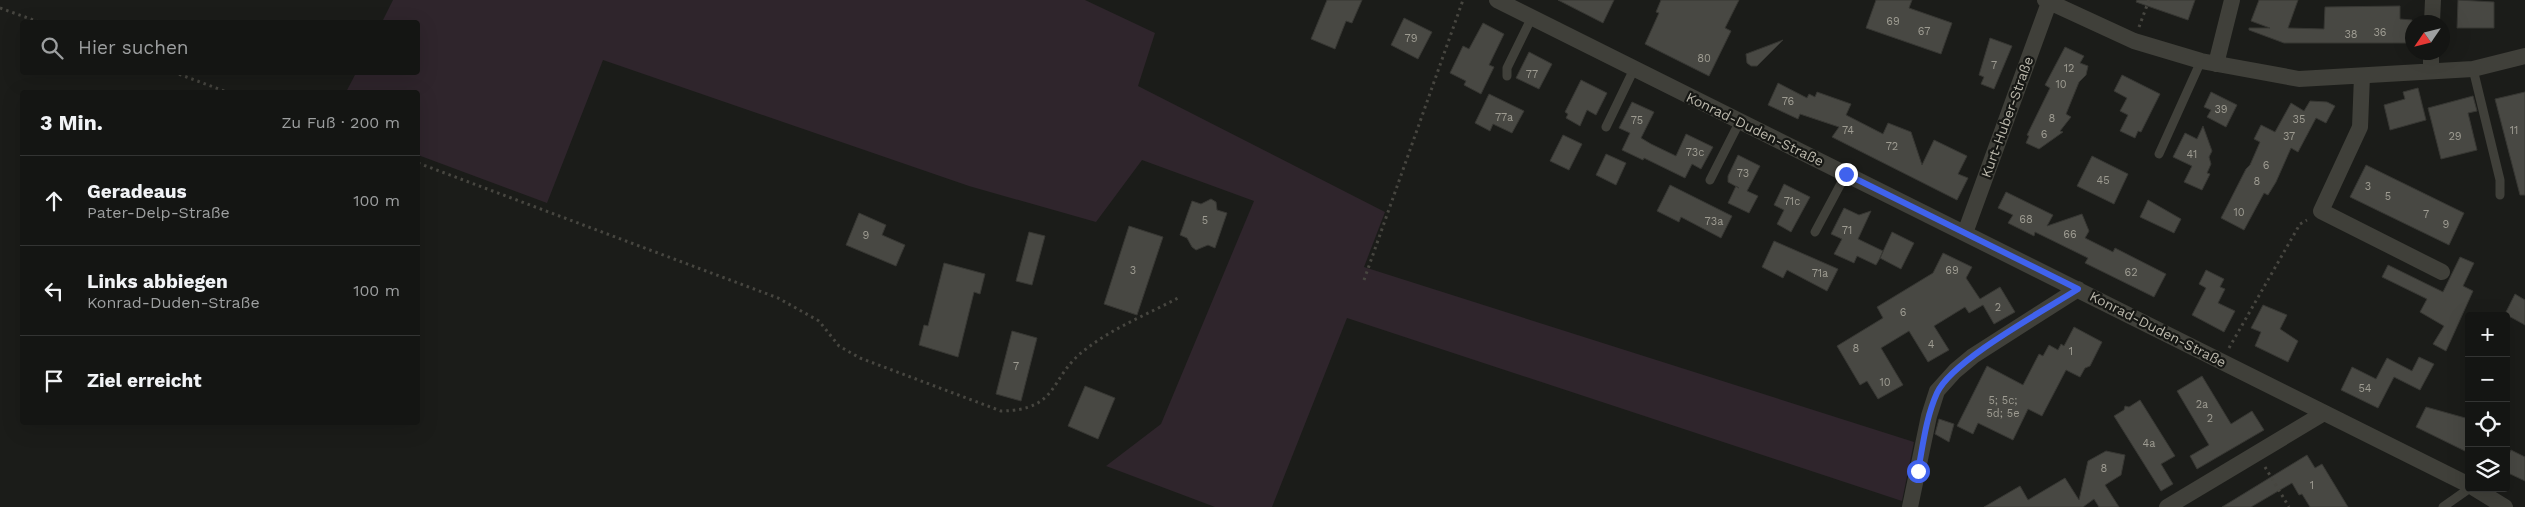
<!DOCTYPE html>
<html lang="de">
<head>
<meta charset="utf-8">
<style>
	body { margin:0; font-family:"Work Sans",sans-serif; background:#1d1e1c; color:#f1f3f6 }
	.controls { position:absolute; right:15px; bottom:15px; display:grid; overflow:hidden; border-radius:5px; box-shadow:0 5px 20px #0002 }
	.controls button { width:45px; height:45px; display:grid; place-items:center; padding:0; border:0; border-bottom:1px solid #333433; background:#141513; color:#f1f3f6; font:25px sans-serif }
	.compass { position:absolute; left:2405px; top:15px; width:45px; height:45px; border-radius:50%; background:#141513; box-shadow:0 5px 20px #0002; rotate:235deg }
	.stop { position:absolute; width:15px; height:15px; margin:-11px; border:4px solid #4062ed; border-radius:50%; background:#fff }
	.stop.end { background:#4062ed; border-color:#fff; box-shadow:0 1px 5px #0008 }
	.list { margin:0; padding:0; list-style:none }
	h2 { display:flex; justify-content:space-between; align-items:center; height:65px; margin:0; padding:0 20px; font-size:21px }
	h2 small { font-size:16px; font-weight:400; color:#9d9fa0 }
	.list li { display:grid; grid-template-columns:32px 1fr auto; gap:15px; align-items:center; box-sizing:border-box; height:90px; padding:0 20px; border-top:1px solid #333433 }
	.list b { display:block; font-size:19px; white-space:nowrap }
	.list p { margin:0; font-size:16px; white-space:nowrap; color:#9d9fa0 }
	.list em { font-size:16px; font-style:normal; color:#9d9fa0 }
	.icon { flex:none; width:28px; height:28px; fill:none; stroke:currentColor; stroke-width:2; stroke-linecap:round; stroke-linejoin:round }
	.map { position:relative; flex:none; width:2525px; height:507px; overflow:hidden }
	.search { position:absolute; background:#141513; box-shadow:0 5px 20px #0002; left:20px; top:20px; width:400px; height:55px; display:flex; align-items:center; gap:12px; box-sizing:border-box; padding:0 18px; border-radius:5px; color:#9d9fa0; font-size:19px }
	.panel { position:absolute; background:#141513; box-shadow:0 5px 20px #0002; left:20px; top:90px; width:400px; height:335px; border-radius:5px }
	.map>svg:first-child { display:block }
	.green { fill:#2f252c }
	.building { fill:#484843; stroke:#373733 }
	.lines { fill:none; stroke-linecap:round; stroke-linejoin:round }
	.path { stroke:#474640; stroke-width:3; stroke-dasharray:2.5 4; stroke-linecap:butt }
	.lane { stroke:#40403a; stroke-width:9 }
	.street { stroke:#40403a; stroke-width:16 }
	.route { stroke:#4062ed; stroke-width:6 }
	.labels { text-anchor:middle; stroke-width:4.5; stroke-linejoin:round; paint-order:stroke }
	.number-label { font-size:11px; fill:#9e9c92 }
	.street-label { font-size:14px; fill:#bbb8ac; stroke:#161714 }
</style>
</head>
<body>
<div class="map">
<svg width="2525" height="507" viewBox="0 0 2525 507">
	<rect width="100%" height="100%" fill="#1b1c19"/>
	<path class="green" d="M393,0H1085L1155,33L1138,86L1385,212L1364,267L1914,442L1902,501L1347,318L1272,507H1215L1106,466L1161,424L1254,201L1142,160L1096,222L969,186L603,60L547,203L418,155V92H346L356,73L418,72V22H382Z"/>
	<path class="building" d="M1327,0H1362L1352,23L1346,21L1335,49L1311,39Z
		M1558,0H1614L1603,23Z
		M1661,0H1739L1725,28L1731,31L1709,76L1645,44L1659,13L1656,12Z
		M1876,0H1912L1909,8L1952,23L1941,54L1866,28Z
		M2137,0H2195L2188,20L2136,2Z
		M2259,0H2298L2288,28L2324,29L2325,7L2400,6V19L2412,20V43H2284L2249,30V28H2270L2251,21Z
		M2458,0L2494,2V28H2457Z
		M1404,18L1432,32L1418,59L1391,45Z
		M1483,23L1504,34L1489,65L1494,67L1481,94L1464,85L1466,81L1450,73L1463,46L1469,49Z
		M1990,38L2012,46L1994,89L1981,84L1984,77L1979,75Z
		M1783,40L1757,66H1751L1747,63L1746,54Z
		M2065,47L2084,56L2080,63L2088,66L2086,75L2079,82L2066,114L2071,117L2060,131L2063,132L2039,149L2026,143L2029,136L2027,135L2050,88L2045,85Z
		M1529,52L1552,64L1539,89L1516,78Z
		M2122,75L2160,94L2141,132L2138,131L2135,138L2120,131L2128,115L2120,111L2127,98L2114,91Z
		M1581,80L1607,93L1596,115L1587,110L1580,126L1566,118L1568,114L1565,112Z
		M1778,83L1807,98L1809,94L1815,97L1817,92L1851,104L1846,115L1883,134L1888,123L1911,132L1922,165L1934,140L1967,156L1958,174L1968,178L1957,200L1832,137L1839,127L1800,114L1798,119L1768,105Z
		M2418,88L2426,120L2390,130L2384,105L2405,99L2403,92Z
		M2211,92L2237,105L2226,127L2207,117L2211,110L2204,107Z
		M2525,92V195H2520L2495,99Z
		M1489,94L1524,111L1512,133L1493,124L1490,131L1475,123Z
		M2473,96L2477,111L2468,113L2477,150L2441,159L2428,108Z
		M2310,101L2327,102L2335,106L2326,123L2316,118L2298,152L2291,148L2276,182L2268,195L2264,193L2244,230L2221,218L2246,169L2250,165L2260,142L2254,139L2261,125L2275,132L2291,103L2304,111Z
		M1632,102L1654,112L1641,138L1651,144L1676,156L1686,134L1713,147L1701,169L1692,164L1685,178L1644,158L1643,160L1622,150L1630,133L1619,128Z
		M2203,126L2212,151L2209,157L2211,164L2207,173L2210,174L2202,190L2184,182L2192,166L2173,157L2185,133L2197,139Z
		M1563,135L1582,144L1569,170L1550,161Z
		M1606,154L1626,163L1616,185L1596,175Z
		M1738,155L1760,166L1747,191L1758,196L1749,213L1728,203L1736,186L1739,188L1728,182V176Z
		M2092,156L2128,174L2114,204L2077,186Z
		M2366,165L2464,213L2449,245L2350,197Z
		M1784,184L1810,197L1791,232L1777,224L1784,210L1774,205Z
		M1670,185L1732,216L1721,238L1681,217L1679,222L1657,211Z
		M2006,192L2053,215L2047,226L2082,214L2089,231L2085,238L2113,252L2115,248L2166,274L2154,297L2085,263L2088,258L2035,232L2034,236L2008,223L2013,215L1998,208Z
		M1211,199L1216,202L1217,210L1227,213L1215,248L1208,245L1196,250L1192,247L1187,238L1180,235L1192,201L1201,204Z
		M2148,200L2181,219L2174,233L2140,217Z
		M1844,208L1859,215L1871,211L1858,239L1883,251L1880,258L1892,232L1914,243L1901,269L1880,258L1876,265L1857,256L1854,263L1834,254L1842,239L1831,234Z
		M859,213L886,225L882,235L905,245L896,266L846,245Z
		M1129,226L1163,237L1137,315L1104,304Z
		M1029,232L1045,236L1032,285L1016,281Z
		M1774,241L1838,269L1827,291L1787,270L1783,278L1762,267Z
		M1943,253L1972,267L1966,278L1980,299L2000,287L2015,312L1994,324L1983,305L1969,313L1965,307L1934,326L1949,350L1928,362L1909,331L1881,348L1903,385L1878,399L1867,381L1860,385L1837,346L1883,318L1877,307L1933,273Z
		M2460,257L2474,263L2463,286L2473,291L2446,351L2433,344L2444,326L2420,312L2427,299L2382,277L2388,265L2443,292Z
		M944,263L985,274L980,294L974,292L958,357L919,345L924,325L928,326Z
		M2206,270L2224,279L2220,287L2225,289L2218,303L2235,311L2224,332L2192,315L2206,288L2199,284Z
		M2515,294L2525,300V325L2505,314Z
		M2263,305L2287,315L2280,329L2298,341L2288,362L2255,346L2261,332L2251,328Z
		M2074,327L2102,342L2090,366L2085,368L2080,377L2066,370L2042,416L2028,409L2013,440L1978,423L1973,434L1957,426L1987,366L2023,385L2039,354L2043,356L2049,345L2058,350L2061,344L2064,346Z
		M1012,331L1037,338L1021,401L996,394Z
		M2419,357L2434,364L2420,390L2394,377L2378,408L2341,390L2352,367L2376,379L2387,358L2412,371Z
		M2202,376L2231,424L2252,411L2264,430L2197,469L2190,456L2209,445L2177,391Z
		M1085,386L1115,398L1098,439L1068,426Z
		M2140,400L2175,456L2161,464L2173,484L2161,491L2114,416L2124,410L2125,406L2129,407Z
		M2426,407L2469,419V453L2416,427Z
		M1939,419L1954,424L1949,442L1935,434Z
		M2511,450L2525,457V481L2506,472V460Z
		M2106,451L2125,455L2121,475L2105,485L2119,507H2099L2094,499L2083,507H1984L2020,486L2028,500L2065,478L2079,500L2088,461Z
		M2307,455L2315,468L2322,464L2348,507H2310L2302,494L2299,495L2292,483L2251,507H2222Z"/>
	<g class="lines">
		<path class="path" d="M0,8L39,22
			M2139,27L2149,0
			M173,72L227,92
			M418,163L778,298L819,321L839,346L860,358L1001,411C1061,410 1048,377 1086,349C1113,328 1148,314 1178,298
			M1364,280L1463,0
			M2229,348L2300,224L2307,220
			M2265,467L2289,507"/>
		<path class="lane" d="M2473,69L2500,180V195
			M1507,76V68L1532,17
			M1606,127L1634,69
			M2159,154L2201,61
			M1710,180L1740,121
			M1815,232L1846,174
			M2443,507L2470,488"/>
		<path class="street" d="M1497,0L2469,485
			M2045,0L2134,41L2201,61L2299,79L2473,69L2525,56
			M2432,22L2433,0
			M2216,64L2232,0
			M2431,71V52
			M2362,76L2360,127L2321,211L2442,272
			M1965,233L2050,0
			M2474,488L2505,507
			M1910,507L1929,416L1937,391L1955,371L1973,356L2078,289
			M2167,507L2324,413"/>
	</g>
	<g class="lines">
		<path class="route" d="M1846,174L2078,289C2045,310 1952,360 1937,393C1926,417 1923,445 1918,471"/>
	</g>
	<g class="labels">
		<g class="number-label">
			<text x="1893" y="25">69</text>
			<text x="1924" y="35">67</text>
			<text x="2380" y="36">36</text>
			<text x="2351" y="38">38</text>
			<text x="1411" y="42">79</text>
			<text x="1704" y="62">80</text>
			<text x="1994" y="69">7</text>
			<text x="2069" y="72">12</text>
			<text x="1532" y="78">77</text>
			<text x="2061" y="88">10</text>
			<text x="1788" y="105">76</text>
			<text x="2221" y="113">39</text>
			<text x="1504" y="121">77a</text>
			<text x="2052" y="122">8</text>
			<text x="2299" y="123">35</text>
			<text x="1637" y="124">75</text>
			<text x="1848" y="134">74</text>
			<text x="2514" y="134">11</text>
			<text x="2044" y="138">6</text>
			<text x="2289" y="140">37</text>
			<text x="2455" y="140">29</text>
			<text x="1892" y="150">72</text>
			<text x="1695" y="156">73c</text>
			<text x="2192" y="158">41</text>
			<text x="2266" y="169">6</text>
			<text x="1743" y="177">73</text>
			<text x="2103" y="184">45</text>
			<text x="2257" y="185">8</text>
			<text x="2368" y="190">3</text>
			<text x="2388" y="200">5</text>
			<text x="1792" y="205">71c</text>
			<text x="2239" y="216">10</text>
			<text x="2426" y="218">7</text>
			<text x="2026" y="223">68</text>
			<text x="1205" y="224">5</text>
			<text x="1714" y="225">73a</text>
			<text x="2446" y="228">9</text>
			<text x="1847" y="234">71</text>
			<text x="2070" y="238">66</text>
			<text x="866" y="239">9</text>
			<text x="1133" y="274">3</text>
			<text x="1952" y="274">69</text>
			<text x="2131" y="276">62</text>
			<text x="1820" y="277">71a</text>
			<text x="1998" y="311">2</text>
			<text x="1903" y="316">6</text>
			<text x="1931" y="348">4</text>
			<text x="1856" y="352">8</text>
			<text x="2071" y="355">1</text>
			<text x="1016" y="370">7</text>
			<text x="1885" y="386">10</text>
			<text x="2365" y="392">54</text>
			<text x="2003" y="404">5; 5c;<tspan x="2003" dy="13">5d; 5e</tspan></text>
			<text x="2202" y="408">2a</text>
			<text x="2210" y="422">2</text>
			<text x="2149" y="447">4a</text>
			<text x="2104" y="472">8</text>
			<text x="2312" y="489">1</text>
		</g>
		<g class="street-label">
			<text transform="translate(2007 117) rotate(-70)" y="5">Kurt-Huber-Straße</text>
			<text transform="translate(1755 129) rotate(26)" y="5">Konrad-Duden-Straße</text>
			<text transform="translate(2158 329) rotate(27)" y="5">Konrad-Duden-Straße</text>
		</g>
	</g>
</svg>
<div class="controls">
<button>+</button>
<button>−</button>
<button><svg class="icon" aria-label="locate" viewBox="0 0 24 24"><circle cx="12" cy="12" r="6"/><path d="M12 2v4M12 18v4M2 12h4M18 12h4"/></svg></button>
<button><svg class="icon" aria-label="layers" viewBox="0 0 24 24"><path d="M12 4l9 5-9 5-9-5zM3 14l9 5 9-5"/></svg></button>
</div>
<svg class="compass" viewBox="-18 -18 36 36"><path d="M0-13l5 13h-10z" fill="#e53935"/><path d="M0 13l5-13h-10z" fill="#9d9fa0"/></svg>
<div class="stop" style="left:1918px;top:471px"></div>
<div class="stop end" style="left:1846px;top:174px"></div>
<div class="search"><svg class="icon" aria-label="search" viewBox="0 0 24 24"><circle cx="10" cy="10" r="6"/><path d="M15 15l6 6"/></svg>Hier suchen</div>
<section class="panel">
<h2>3 Min.<small>Zu Fuß · 200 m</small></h2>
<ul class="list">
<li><svg class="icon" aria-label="ahead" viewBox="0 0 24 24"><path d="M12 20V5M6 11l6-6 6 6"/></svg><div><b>Geradeaus</b><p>Pater-Delp-Straße</p></div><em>100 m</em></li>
<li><svg class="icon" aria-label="left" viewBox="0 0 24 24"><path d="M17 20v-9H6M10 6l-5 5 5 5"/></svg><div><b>Links abbiegen</b><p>Konrad-Duden-Straße</p></div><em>100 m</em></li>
<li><svg class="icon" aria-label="arrive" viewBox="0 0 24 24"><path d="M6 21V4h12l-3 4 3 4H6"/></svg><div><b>Ziel erreicht</b></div></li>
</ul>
</section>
</div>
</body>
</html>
